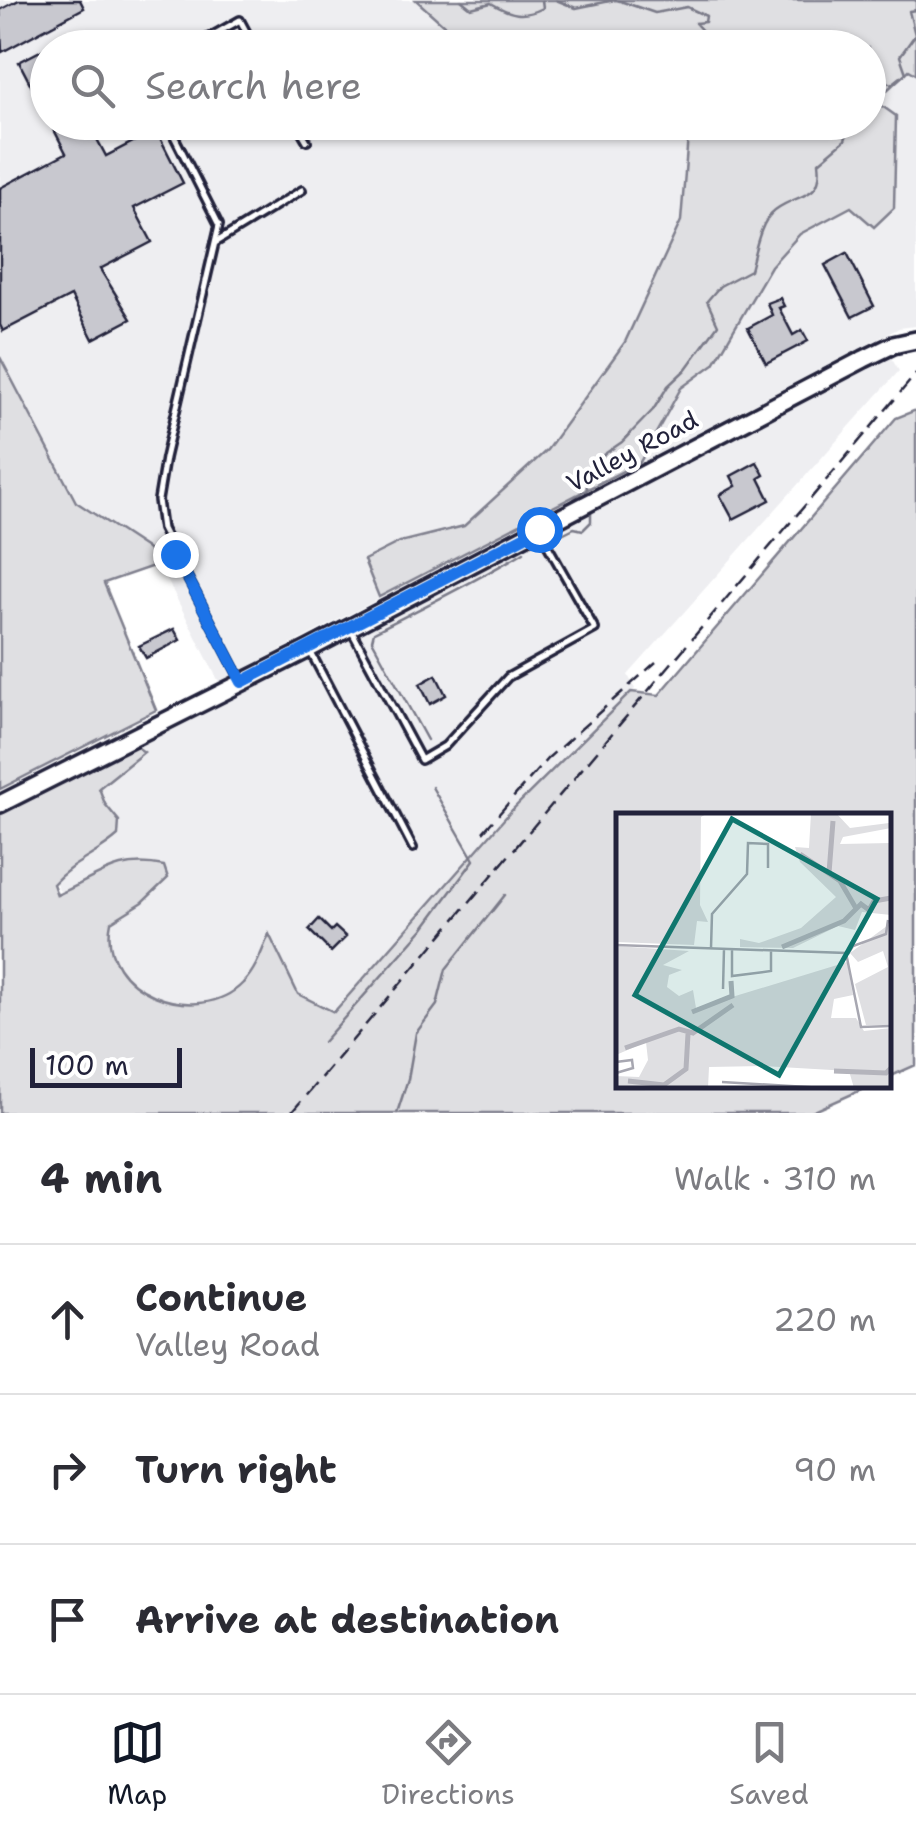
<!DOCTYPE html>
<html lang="en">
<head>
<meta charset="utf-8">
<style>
	body { margin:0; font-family:"Shantell Sans",sans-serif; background:#f7f7f7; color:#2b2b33 }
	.scale { position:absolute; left:30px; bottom:25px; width:152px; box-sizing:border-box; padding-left:10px; border:5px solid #22223b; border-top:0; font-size:28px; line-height:35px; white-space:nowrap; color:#22223b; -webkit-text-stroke:8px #fff; paint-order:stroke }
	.stop { position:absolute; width:30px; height:30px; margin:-22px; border:8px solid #1a73e8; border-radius:50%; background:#fff }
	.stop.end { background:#1a73e8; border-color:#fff; box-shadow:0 2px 10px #0008 }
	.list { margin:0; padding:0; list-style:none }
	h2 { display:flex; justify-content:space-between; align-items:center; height:130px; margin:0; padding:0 40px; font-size:42px }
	h2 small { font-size:32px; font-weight:400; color:#7c7c81 }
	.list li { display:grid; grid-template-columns:65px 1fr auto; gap:30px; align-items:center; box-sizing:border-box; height:150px; padding:0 40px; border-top:2px solid #e1e1e2 }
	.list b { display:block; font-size:38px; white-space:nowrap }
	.list p { margin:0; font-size:32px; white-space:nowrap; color:#7c7c81 }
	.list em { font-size:32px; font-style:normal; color:#7c7c81 }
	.icon { flex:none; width:55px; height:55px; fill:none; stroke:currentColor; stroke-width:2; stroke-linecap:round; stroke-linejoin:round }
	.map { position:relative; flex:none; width:916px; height:1113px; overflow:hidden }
	.search { position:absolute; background:#fff; box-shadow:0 2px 8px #0004; left:30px; right:30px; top:30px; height:110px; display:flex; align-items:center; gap:25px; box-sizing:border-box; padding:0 35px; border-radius:55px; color:#7c7c81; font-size:38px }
	.sheet { height:580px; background:#fff }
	nav { display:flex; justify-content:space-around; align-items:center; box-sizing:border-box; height:140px; border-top:2px solid #e1e1e2; background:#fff; font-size:28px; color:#7c7c81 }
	nav a { display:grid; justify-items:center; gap:5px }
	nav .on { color:#111827 }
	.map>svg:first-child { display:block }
	.built { fill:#eeeef1 }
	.green { fill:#dfdfe2; stroke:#80808e; stroke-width:2.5 }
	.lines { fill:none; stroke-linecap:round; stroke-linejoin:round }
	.stream { stroke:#7a7a88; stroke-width:2.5 }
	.building { fill:#c8c8cf; stroke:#22223b; stroke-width:2.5 }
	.lane-casing { stroke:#22223b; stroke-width:12 }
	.secondary-casing { stroke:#22223b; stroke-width:22 }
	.lane { stroke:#fff; stroke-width:5 }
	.secondary { stroke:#fff; stroke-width:15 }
	.rail { stroke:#22223b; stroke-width:2.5; stroke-dasharray:15 8; stroke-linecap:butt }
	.route { stroke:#1a73e8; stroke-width:12 }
	.labels { text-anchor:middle; stroke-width:8; stroke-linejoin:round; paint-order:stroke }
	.street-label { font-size:25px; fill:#22223b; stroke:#fff }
	.inset-river { fill:none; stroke:#b4b4bc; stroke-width:5 }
	.inset-road { fill:none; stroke:#a7a7b1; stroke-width:2.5 }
	.view { fill:#0f766e; fill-opacity:0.15; stroke:#0f766e; stroke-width:5 }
	.inset-edge { fill:none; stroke:#22223b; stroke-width:5 }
</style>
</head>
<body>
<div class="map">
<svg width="916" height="1113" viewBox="0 0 916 1113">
	<rect width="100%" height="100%" fill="#fff"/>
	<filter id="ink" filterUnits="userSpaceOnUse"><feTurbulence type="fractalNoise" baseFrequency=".01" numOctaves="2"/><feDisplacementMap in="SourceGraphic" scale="20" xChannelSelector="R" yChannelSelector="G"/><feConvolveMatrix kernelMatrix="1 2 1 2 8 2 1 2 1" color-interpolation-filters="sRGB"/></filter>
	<g filter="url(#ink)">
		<path class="built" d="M0,0H509L695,47L48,48V122L735,123L854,174L879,86L916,68V326L899,328L219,682L156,558L97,587L0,410Z
			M890,356L899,371L628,675L635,689L468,858L257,1113H177L14,804L342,641Z"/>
		<path class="green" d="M416,0H916V74L909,70L875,101L896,116L894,208L874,227L851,207L800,234L771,266L714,364L681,388L640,462L379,597L364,560L400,542L464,526L547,450L625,342L681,221L688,136L698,123L868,122V48L532,47L445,26Z
			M0,357L76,502L146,548L162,563L104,583L156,710L0,789Z
			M916,410V1065L889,1077L888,816H618V1086H870L810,1113H0V812L133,744L144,752L99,788L105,804L119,821L118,836C97,855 71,863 53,884L57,895C99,877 116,856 164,866L168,878L143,902L111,922C96,992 199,1029 243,983C256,970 262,951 269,934L298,994L334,1012L512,810L631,692L659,695L896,418Z"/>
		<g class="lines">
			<path class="stream" d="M461,0L471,8L491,3C511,15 523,18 543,8L542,0
				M556,0L576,8L615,0
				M617,0L655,13L687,7L706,16L705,22L695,23L718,48
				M868,72L892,84L906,73L900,56L915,35L909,11L916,10
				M586,493L590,464L622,442L653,410L668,386L685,370L718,325L707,301L720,286L750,270C755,252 760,221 775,210C798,192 824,201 819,162L845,140L851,122
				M560,535L574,528L583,530L591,522V510L617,496
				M281,653L572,501L583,491
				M427,740L372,640L374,632C425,606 475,582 524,552
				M323,1042L423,929L474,860L432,787
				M397,1113L408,1079L416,1033L437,1005L446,969L505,895"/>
		</g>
		<path class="building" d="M19,0H80L84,8L2,52L0,10Z
			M48,47V118L19,62Z
			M50,122H88L106,156L156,130L183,183L134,208L152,242L100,269L131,319L93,339L71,296L3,331L0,325V188L66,153Z
			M847,253L874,306L852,317L825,265Z
			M780,298L784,306L779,308L793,335L802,330L808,341L766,363L748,328L772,315L767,303Z
			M757,462L764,475L759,478L770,500L733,519L720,495L736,486L731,476Z
			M174,629L180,640L146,658L139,646Z
			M436,675L446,695L430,704L420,684Z
			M319,919L331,931L335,927L346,937L331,952L309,930Z"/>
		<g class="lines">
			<g class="lane-casing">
				<path id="lane" d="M190,48L240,20L255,48
					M167,122L219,225L165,458L158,500L162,529L241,680
					M296,122L307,141
					M215,243L302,190
					M351,630L421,760L445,746L508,677L595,629L540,532
					M310,651L413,848"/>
			</g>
			<g class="secondary-casing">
				<path id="secondary" d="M0,804L309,649L864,359L893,345L916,340"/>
			</g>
			<use href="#lane" class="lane"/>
			<use href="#secondary" class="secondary"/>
			<path class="rail" d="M483,832L547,759L656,662
				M291,1113L916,374"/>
		</g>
	</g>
	<g class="lines" filter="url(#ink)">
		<path class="route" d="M175,554L242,682L539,529"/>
	</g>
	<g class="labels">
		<g class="street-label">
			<text transform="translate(632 451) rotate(-28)" y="9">Valley Road</text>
		</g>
	</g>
	<g transform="translate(616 813)">
		<rect width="275" height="275" fill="#fff"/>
		<path d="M0,0H92L85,4L84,92L92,109L81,108L78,132L0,129ZM195,0H220L234,15L273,10L275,15L227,24L224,31L275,30V102L246,99L239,117L222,113L177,135L124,134V126L143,130L185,115L220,84L184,49L179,34L193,35ZM275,110V212H250L239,171L272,154L267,138L242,149L234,140ZM0,133L73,138L47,152L66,157L53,162L51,174L63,183L77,177L80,195L231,149L237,182L218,186L215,205H240L248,218L275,215V275H238L233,258L147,253L93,254L92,275H0V263L23,264L32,247L30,229L0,242Z" fill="#dfdfe2"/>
		<path class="inset-river" d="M184,41L224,68L241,97M213,60L217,8M166,134L228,108L245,91L253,97L258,88L275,85M76,199L116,183L115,168M9,235L63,216L77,220L117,192M218,258L270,260L275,255M12,268L48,272L70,256L72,221"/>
		<path class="inset-road" d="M0,132L230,140L245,214L275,213M95,135L96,101L131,61L132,30L152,31V55M116,136V163L155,158V137M232,141L237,133L270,121L272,107M107,176L108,136M0,249L16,247L17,255L0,260M106,269L208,275"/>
		<path class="view" d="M116,6L261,86L163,262L19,182Z"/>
		<rect width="275" height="275" class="inset-edge"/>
	</g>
</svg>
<div class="scale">100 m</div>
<div class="stop" style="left:539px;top:529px"></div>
<div class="stop end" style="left:175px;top:554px"></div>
<div class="search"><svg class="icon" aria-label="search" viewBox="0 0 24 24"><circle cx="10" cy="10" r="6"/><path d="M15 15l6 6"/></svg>Search here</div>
</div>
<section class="sheet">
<h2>4 min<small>Walk · 310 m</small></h2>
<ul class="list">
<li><svg class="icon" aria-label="ahead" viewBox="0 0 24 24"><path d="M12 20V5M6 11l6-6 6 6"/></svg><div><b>Continue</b><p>Valley Road</p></div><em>220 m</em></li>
<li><svg class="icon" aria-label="right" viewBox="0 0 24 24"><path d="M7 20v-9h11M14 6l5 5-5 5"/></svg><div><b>Turn right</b></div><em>90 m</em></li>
<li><svg class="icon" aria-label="arrive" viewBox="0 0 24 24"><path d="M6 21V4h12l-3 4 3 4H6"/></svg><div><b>Arrive at destination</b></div></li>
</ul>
</section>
<nav>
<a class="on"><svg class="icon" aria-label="map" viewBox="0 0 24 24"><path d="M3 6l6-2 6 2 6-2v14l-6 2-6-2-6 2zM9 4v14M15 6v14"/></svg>Map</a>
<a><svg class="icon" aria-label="directions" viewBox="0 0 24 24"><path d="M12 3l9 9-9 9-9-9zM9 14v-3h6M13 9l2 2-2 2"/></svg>Directions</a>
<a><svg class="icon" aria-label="saved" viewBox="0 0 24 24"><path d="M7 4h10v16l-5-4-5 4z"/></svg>Saved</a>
</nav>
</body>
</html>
